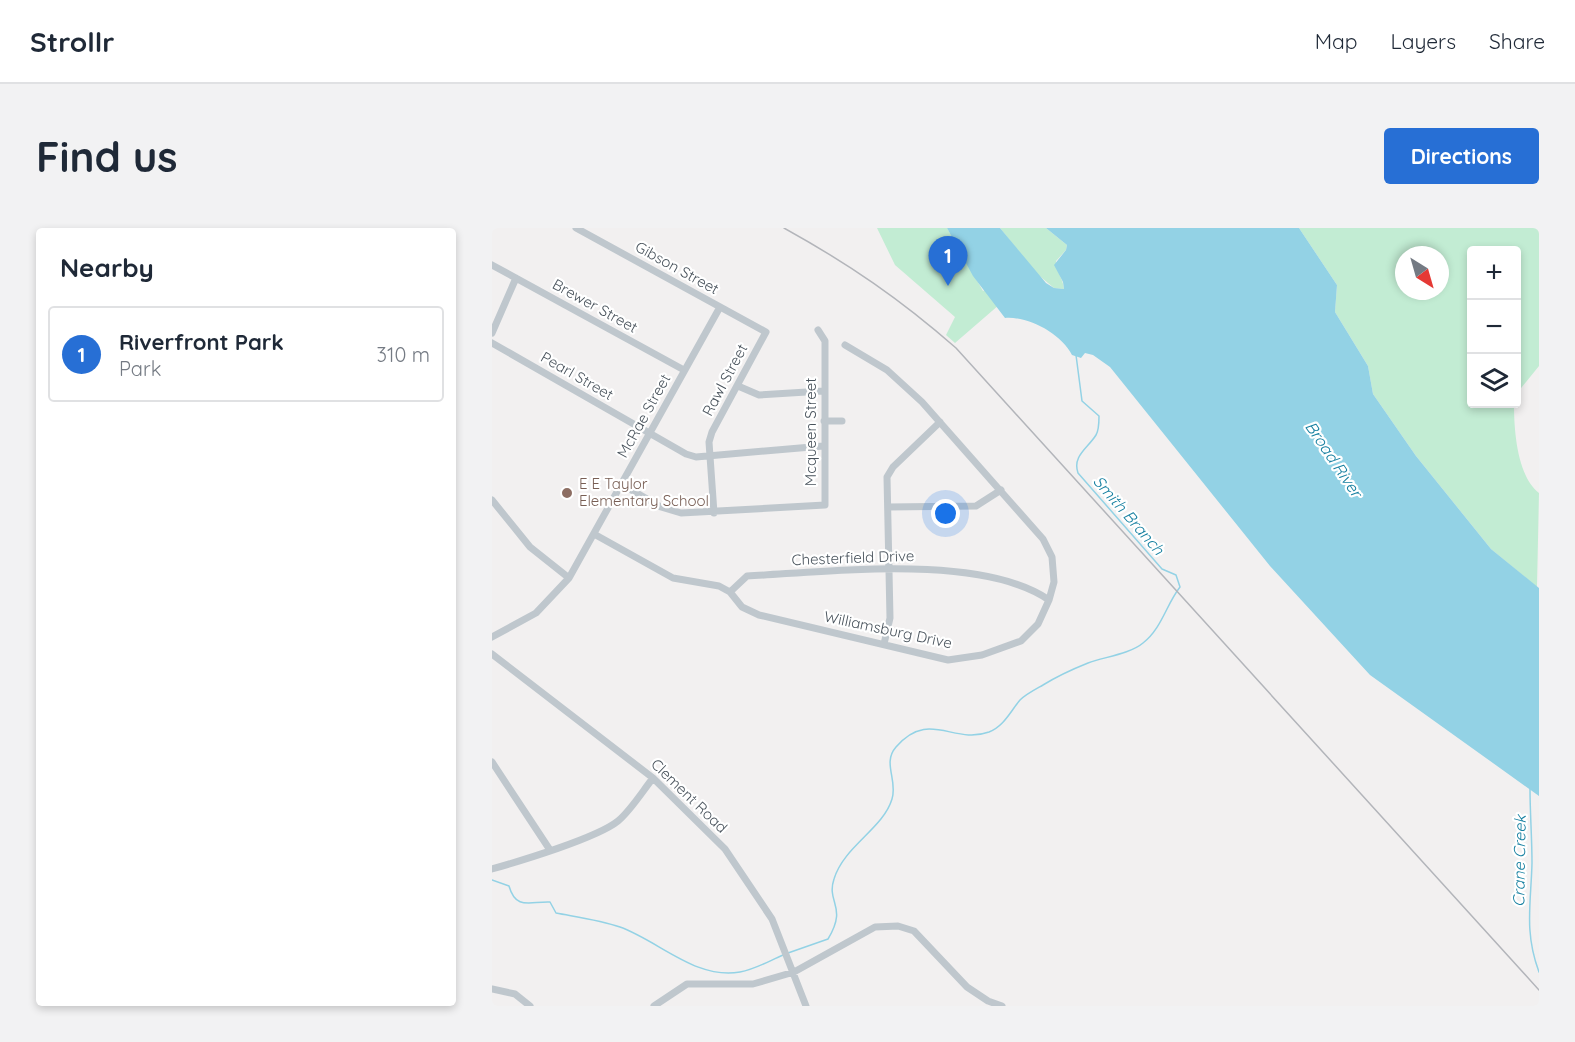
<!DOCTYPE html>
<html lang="en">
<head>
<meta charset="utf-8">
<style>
	body { margin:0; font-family:Quicksand,sans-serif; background:#f2f2f3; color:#1f2937 }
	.controls { position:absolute; right:18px; top:18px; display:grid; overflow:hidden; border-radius:6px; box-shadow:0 3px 9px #0003 }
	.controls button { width:54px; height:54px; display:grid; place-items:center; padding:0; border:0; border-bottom:2px solid #e0e1e3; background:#fff; color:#1f2937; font:30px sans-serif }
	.compass { position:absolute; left:903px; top:18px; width:54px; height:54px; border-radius:50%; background:#fff; box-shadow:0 3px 9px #0003; rotate:143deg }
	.you { position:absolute; left:454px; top:286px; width:21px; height:21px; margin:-15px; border:4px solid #fff; border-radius:50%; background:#1a73e8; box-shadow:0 0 0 9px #1a73e833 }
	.badge { display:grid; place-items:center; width:39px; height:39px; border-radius:50%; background:#276fd5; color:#fff; font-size:20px; font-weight:700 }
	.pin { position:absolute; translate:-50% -50px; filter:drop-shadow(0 2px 3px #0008) }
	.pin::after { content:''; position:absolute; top:32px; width:21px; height:18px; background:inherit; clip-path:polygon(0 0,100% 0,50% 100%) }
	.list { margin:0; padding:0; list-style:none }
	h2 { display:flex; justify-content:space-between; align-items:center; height:78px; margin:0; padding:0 24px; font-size:26px }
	h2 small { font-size:20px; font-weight:400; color:#747a83 }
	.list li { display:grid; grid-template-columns:39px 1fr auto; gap:18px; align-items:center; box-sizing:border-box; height:96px; margin:0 12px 12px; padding:0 12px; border:2px solid #e0e1e3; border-radius:6px }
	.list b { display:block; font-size:22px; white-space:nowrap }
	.list p { margin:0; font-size:20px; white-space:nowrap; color:#747a83 }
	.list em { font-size:20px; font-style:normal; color:#747a83 }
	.icon { flex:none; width:33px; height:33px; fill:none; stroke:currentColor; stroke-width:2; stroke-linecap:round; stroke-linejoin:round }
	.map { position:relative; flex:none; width:1047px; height:778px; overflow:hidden; border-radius:6px }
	header { display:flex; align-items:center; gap:36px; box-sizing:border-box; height:84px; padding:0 30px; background:#fff; border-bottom:2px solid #e0e1e3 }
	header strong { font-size:28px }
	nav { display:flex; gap:33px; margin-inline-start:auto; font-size:21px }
	.intro { display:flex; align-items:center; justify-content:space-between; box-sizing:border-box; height:144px; padding:0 36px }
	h1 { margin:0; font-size:42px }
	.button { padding:15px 27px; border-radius:6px; background:#276fd5; color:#fff; font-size:21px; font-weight:700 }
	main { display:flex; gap:36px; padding:0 36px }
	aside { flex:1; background:#fff; border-radius:6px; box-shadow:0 3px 9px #0003 }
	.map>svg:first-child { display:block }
	.green { fill:#c2ecd3; fill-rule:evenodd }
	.water { fill:#93d2e5 }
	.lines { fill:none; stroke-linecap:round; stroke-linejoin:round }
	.stream { stroke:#93d2e5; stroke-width:1.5 }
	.minor { stroke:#bfc7cd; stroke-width:7 }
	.rail { stroke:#b3b5ba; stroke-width:1.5 }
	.education-dot { fill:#8d6e63; stroke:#fff; stroke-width:2 }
	.labels { text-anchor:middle; stroke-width:4.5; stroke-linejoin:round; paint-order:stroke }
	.street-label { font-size:15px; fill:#49535c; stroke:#fff }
	.education-label { font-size:15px; fill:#785e54; stroke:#fff; text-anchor:start }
	.water-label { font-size:16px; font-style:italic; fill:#1780a1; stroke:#fff }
</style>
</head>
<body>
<header>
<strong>Strollr</strong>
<nav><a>Map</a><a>Layers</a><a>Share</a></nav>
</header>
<div class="intro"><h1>Find us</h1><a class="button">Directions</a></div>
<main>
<aside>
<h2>Nearby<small></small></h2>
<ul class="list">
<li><span class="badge">1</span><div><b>Riverfront Park</b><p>Park</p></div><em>310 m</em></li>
</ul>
</aside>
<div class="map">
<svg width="1047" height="778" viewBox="0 0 1047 778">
	<rect width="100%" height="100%" fill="#f2f0f0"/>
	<path class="green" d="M385,0H455L491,63L541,41L508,0H554L575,17L574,22L564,33C564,44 571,50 572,61L562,60L544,45L463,115L454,107L463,89L403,37Z
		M807,0H1047V138L1025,165L1024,22H980V176H1022C1022,202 1025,248 1047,265L1045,359L999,321L924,228L881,166L876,138L843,84L845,57ZM912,27H948V63H912Z"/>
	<path class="water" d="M455,0H508L554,55L562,60L572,61L571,54L562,37L574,22L575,17L554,0H807L845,57L843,84L876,138L881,166L924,228L999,321L1047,360V568L878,447L778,338L618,139L601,127L593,125L589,130L580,127C569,106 537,88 513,90L481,48Z"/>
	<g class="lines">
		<path class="stream" d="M1038,561C1038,585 1040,610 1040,635C1039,675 1032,704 1047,744
			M0,652L17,658C24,683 39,673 58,674L64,685C85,689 108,692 128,699C167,713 204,752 248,744C264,741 277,733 291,727
			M296,725L336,711C356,678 334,675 342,651C352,618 391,601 400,571C406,552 390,535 404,519C437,481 461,517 497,504C512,498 518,484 528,472C534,466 544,461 551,457C564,449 581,441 596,435C612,429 638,426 651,415C670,400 674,377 688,359L684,347L670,341L586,245C580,228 596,220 604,207C607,202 607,195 607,188L590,173L584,127"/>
		<path class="minor" d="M84,0L274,104L220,204L217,214L222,285
			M0,37L192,142
			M0,105L24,50
			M0,115L194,226L204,229L331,218
			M246,158L267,167L331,163
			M332,193H350
			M129,256L169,279L189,285L333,277V113L326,102
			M0,272L38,319L77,350
			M396,279L484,278L509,262
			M102,306L181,350L227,358L238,364L250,379L267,387L456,432L490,427L529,413L546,396L557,372L562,354L560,329L551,311L430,174L395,142L353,117
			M238,364L255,348C336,344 489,325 557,372
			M0,409L44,385L77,350L228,79
			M392,416L398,390L395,249L401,239L448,194
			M0,426L161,550L233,621L280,691L314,778
			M0,534L58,622
			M0,641C28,633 105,610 126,593C139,582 150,564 161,550
			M0,761L23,766L38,778
			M162,778L195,756H261L302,744L383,699L406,698L422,703L475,759L496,773L510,778"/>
		<path class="rail" d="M292,0C357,36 408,71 464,120L1047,762"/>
	</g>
	<circle class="education-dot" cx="75" cy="265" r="6"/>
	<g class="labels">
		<g class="street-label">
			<text transform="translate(185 40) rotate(29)" y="5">Gibson Street</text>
			<text transform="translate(103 78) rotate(29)" y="5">Brewer Street</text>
			<text transform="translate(85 148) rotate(30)" y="5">Pearl Street</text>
			<text transform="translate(233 152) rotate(-62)" y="5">Rawl Street</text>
			<text transform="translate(152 188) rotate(-61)" y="5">McRae Street</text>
			<text transform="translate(319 204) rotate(-90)" y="5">Mcqueen Street</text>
			<text transform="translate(361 330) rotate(-2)" y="5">Chesterfield Drive</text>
			<text transform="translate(396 402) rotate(12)" y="5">Williamsburg Drive</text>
			<text transform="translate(197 568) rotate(44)" y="5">Clement Road</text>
		</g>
		<g class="education-label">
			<text x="87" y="261">E E Taylor<tspan x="87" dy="17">Elementary School</tspan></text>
		</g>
		<g class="water-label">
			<text transform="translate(842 231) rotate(56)" y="6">Broad River</text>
			<text transform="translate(637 287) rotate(49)" y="6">Smith Branch</text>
			<text transform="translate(1027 633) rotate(-89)" y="6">Crane Creek</text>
		</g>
	</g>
</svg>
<div class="controls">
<button>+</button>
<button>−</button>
<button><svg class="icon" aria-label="layers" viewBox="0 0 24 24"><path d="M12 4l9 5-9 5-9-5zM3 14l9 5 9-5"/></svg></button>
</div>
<svg class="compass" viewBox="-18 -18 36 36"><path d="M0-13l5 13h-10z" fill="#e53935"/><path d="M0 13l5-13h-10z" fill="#747a83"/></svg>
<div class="you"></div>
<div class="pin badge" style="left:456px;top:58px">1</div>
</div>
</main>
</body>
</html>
